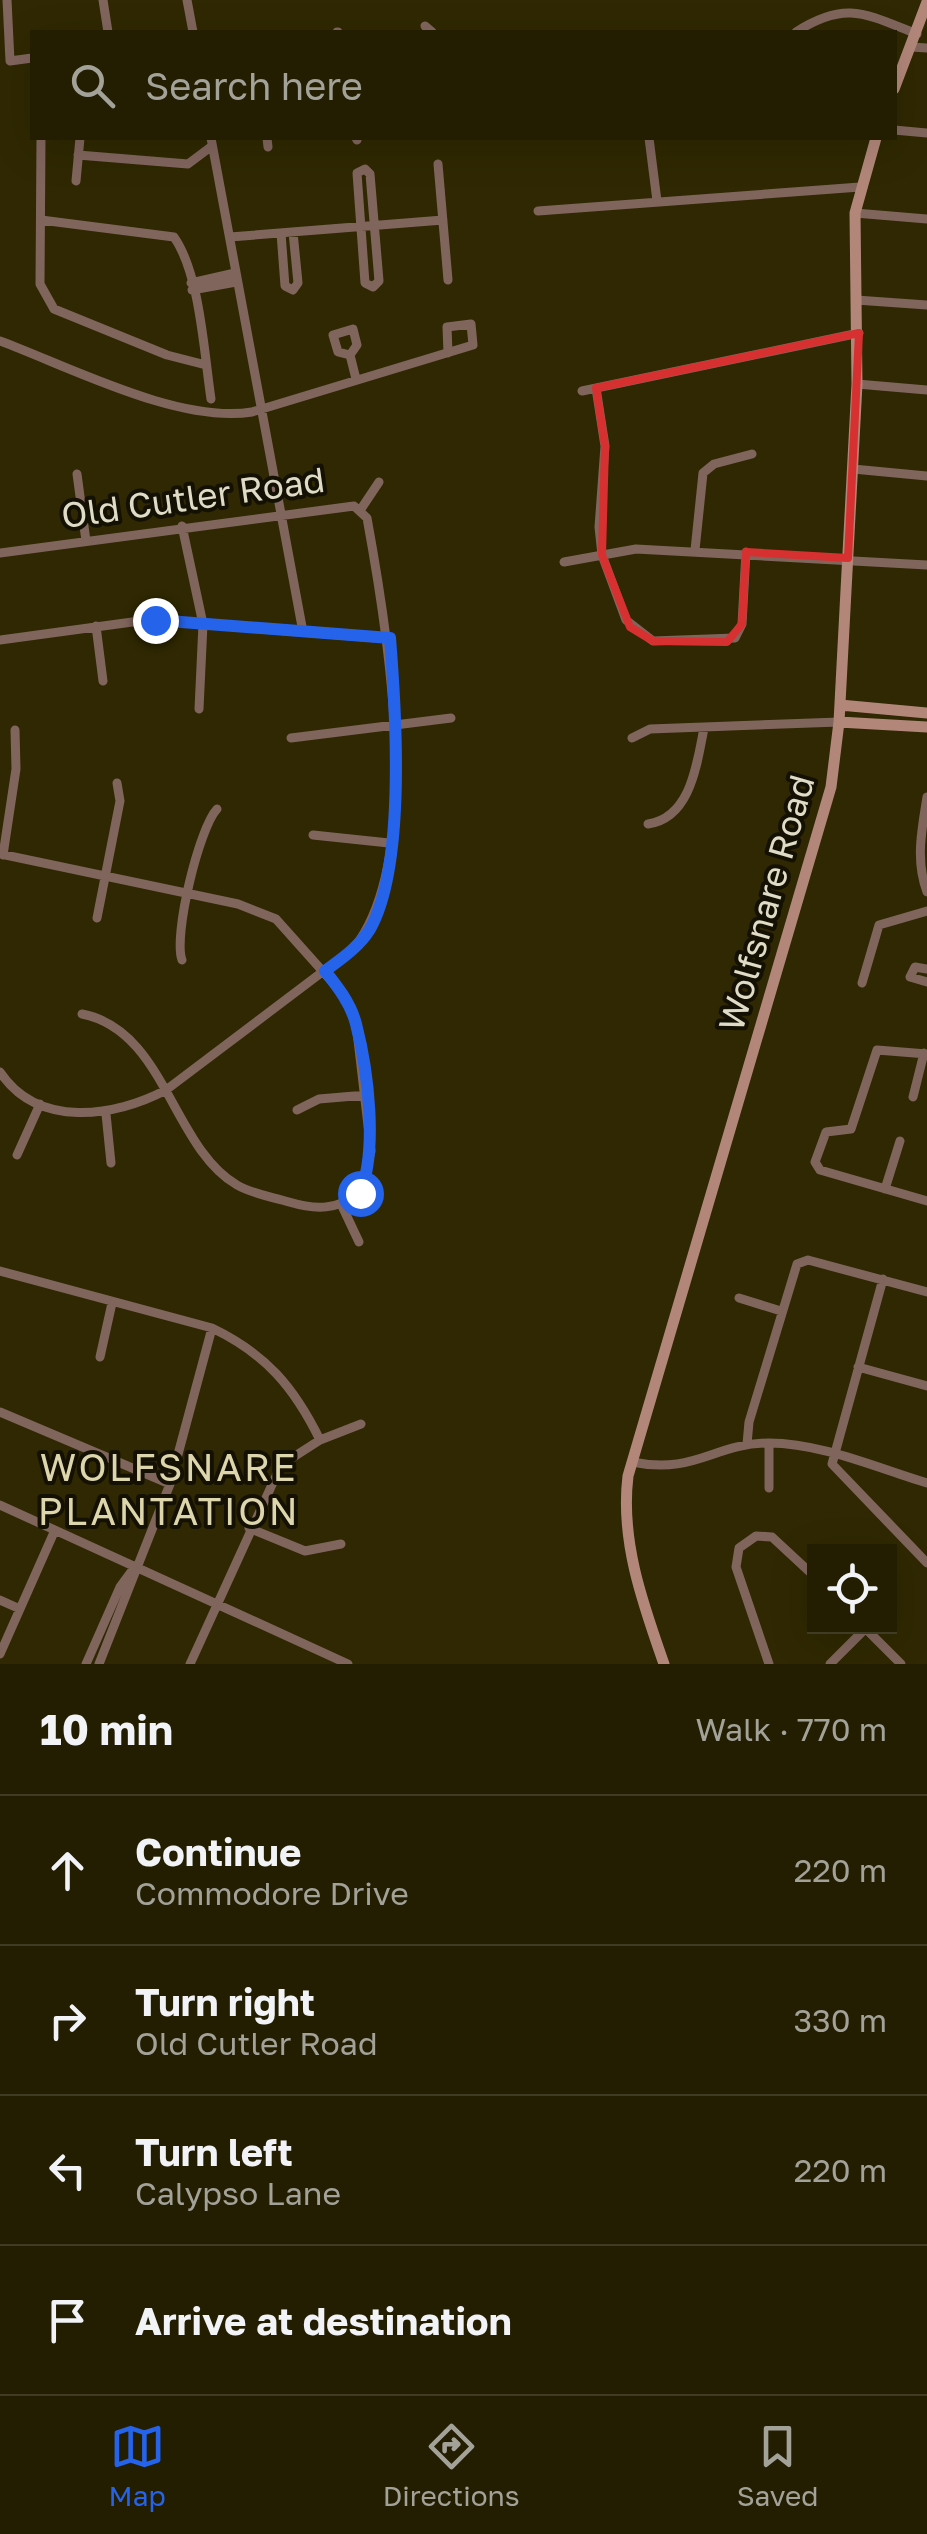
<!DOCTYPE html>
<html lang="en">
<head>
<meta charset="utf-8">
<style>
	body { margin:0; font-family:"Golos Text",sans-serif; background:#2b270c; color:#f1f3f6 }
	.controls { position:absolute; right:30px; bottom:30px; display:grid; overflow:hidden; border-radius:0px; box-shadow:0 10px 40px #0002 }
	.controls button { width:90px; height:90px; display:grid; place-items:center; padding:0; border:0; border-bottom:2px solid #403c24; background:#231e02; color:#f1f3f6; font:50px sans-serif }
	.stop { position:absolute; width:30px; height:30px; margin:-22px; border:8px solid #2563eb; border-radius:50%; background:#fff }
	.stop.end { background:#2563eb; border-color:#fff; box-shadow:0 2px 10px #0008 }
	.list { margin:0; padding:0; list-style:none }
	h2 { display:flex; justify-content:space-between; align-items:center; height:130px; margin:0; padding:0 40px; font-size:42px }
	h2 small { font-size:32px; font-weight:400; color:#a3a299 }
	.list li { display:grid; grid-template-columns:65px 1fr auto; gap:30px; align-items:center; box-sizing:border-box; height:150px; padding:0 40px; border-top:2px solid #403c24 }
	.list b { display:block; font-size:38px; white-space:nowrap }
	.list p { margin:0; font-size:32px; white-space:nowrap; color:#a3a299 }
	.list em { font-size:32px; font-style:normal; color:#a3a299 }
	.icon { flex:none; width:55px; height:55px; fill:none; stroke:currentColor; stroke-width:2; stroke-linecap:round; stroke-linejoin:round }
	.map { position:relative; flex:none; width:927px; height:1664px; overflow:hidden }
	.search { position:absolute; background:#231e02; box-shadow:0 10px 40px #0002; left:30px; right:30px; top:30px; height:110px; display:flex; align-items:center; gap:25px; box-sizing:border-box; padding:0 35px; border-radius:0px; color:#a3a299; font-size:38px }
	.sheet { height:730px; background:#231e02 }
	nav { display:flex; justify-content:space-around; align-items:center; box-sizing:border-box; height:140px; border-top:2px solid #403c24; background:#231e02; font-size:28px; color:#a3a299 }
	nav a { display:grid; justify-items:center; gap:5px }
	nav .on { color:#2563eb }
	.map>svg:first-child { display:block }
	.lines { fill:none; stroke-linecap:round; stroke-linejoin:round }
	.street { stroke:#80655d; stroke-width:9 }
	.secondary { stroke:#b2877a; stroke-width:11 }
	.route { stroke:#2563eb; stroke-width:12 }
	.marked { fill:none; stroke:#d63130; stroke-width:8; stroke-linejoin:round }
	.labels { text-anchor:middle; stroke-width:8; stroke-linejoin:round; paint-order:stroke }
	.street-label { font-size:35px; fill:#dfdbc7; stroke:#141104 }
	.neighbourhood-label { font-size:38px; letter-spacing:2.5px; fill:#ddd5ac; stroke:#141104 }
</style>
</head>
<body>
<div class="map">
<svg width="927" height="1664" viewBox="0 0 927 1664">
	<rect width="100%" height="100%" fill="#2f2802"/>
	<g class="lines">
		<path class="street" d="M7,0L10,61L32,58
			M103,0L108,32
			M187,0L193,32
			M425,26L432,32
			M337,32H338
			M796,32C846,0 866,14 917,34
			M911,47L927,48
			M894,130L927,133
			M41,138L40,284L54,309L167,355L206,365
			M211,138L303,632
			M267,138L268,147
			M356,138L357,140
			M649,138L657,201
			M78,155L188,164L212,146
			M438,164L448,280
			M365,169L370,174L379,281L373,287L365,283L357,173Z
			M76,181L80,138
			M538,211L860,187
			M855,213L927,219
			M41,220L174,237C200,274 204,353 211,399
			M281,233L285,286L293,290L298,283L293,232
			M230,237L443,220
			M191,283L235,273
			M192,290L236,282
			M856,300L927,305
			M0,341C70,367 179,424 252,412L473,345L471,324L447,327L448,353
			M350,355L338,352L333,335L353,329L357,345L350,355L356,379
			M857,384L927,390
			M596,388L605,446L599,527L602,555L626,620L653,641L735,638L742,624L746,552
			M582,391L859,333
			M853,469L927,476
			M77,474L86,541
			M361,509L379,482
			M182,526L203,624L199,709
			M695,550L703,473L714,464L752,454
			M0,553L354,506L367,518C387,627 426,856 354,948L166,1090C115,1117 38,1129 0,1072
			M564,562L636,549L927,565
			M96,626L103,681
			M0,640L147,620L390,639
			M291,738L451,718
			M632,738L650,729L839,722
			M927,797C922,829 915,860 927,892
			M648,824C691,818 697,763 704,728
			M313,835L389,843
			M0,854L238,904L276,919L343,994L356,1023L371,1151L360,1193C337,1210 316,1210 289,1202C273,1197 252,1194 237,1185C172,1147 165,1030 82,1014
			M3,855L16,769L15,730
			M97,918L120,801L117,783
			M182,960C173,936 199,828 217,809
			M927,969L915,967L910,977L927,982
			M862,983L879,925L927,911
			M927,1054L877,1050L851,1129L826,1132L815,1162L820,1170L927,1201
			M913,1097L924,1053
			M297,1110L319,1099L366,1095
			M106,1114L111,1163
			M17,1155L40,1104
			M885,1189L900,1141
			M342,1206L359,1242
			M0,1271L212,1328C266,1354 294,1387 320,1440
			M883,1279L832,1464L927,1563
			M739,1298L781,1311
			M100,1357L112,1303
			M858,1367L927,1386
			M0,1412L170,1484
			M769,1443V1488
			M747,1444L749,1422L797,1264L808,1260L927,1292
			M632,1462C695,1475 714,1443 769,1443C821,1443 877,1468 927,1483
			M0,1505L348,1664
			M249,1528L305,1551L341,1544
			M0,1600L20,1609
			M863,1626L901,1664
			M0,1654L55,1530
			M86,1664L120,1587L134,1568
			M99,1664L170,1484L212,1328
			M190,1664L281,1465L320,1440L361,1424
			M769,1664L736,1567L739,1548L756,1536L772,1537L814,1576
			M830,1664L865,1629"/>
		<path class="secondary" d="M894,89L927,2
			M840,705L927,713
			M839,722L927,727
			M664,1664C643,1604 620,1541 628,1476L831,787L839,722L857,384L855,213L876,138"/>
	</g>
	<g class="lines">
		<path class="route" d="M155,620L390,638C396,712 406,865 370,929C359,947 341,959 325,971C338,987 351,1004 356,1024C368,1070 378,1150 360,1193"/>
	</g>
	<path class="marked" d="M859,333L848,558L746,552L742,624L727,642L653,641L630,627L602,555L605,446L596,388Z"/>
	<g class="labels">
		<g class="street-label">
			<text transform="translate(193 498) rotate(-8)" y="12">Old Cutler Road</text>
			<text transform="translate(767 903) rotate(-74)" y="12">Wolfsnare Road</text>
		</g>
		<g class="neighbourhood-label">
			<text x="169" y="1481">WOLFSNARE<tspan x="169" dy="44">PLANTATION</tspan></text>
		</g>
	</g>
</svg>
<div class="controls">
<button><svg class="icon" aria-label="locate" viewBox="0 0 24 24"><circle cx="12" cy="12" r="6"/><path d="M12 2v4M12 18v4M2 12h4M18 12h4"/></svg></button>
</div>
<div class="stop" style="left:360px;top:1193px"></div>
<div class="stop end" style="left:155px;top:620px"></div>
<div class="search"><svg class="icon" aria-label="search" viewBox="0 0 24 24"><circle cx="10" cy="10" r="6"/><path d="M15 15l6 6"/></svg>Search here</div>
</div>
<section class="sheet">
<h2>10 min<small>Walk · 770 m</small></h2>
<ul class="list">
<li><svg class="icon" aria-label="ahead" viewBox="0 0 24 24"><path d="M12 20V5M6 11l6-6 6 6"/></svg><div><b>Continue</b><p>Commodore Drive</p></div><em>220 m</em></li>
<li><svg class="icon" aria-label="right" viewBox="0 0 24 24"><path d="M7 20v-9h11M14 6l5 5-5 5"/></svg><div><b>Turn right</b><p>Old Cutler Road</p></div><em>330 m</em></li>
<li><svg class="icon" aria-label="left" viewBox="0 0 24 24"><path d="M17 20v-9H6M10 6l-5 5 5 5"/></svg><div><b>Turn left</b><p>Calypso Lane</p></div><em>220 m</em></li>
<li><svg class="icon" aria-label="arrive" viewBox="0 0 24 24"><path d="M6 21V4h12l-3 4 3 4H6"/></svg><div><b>Arrive at destination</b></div></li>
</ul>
</section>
<nav>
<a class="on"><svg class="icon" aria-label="map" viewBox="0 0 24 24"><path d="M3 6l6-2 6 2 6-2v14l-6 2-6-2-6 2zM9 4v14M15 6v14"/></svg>Map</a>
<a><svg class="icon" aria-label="directions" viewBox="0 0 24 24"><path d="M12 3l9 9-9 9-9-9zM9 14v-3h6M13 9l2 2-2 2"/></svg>Directions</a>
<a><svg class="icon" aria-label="saved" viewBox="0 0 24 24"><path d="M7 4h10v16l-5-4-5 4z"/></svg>Saved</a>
</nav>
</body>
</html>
